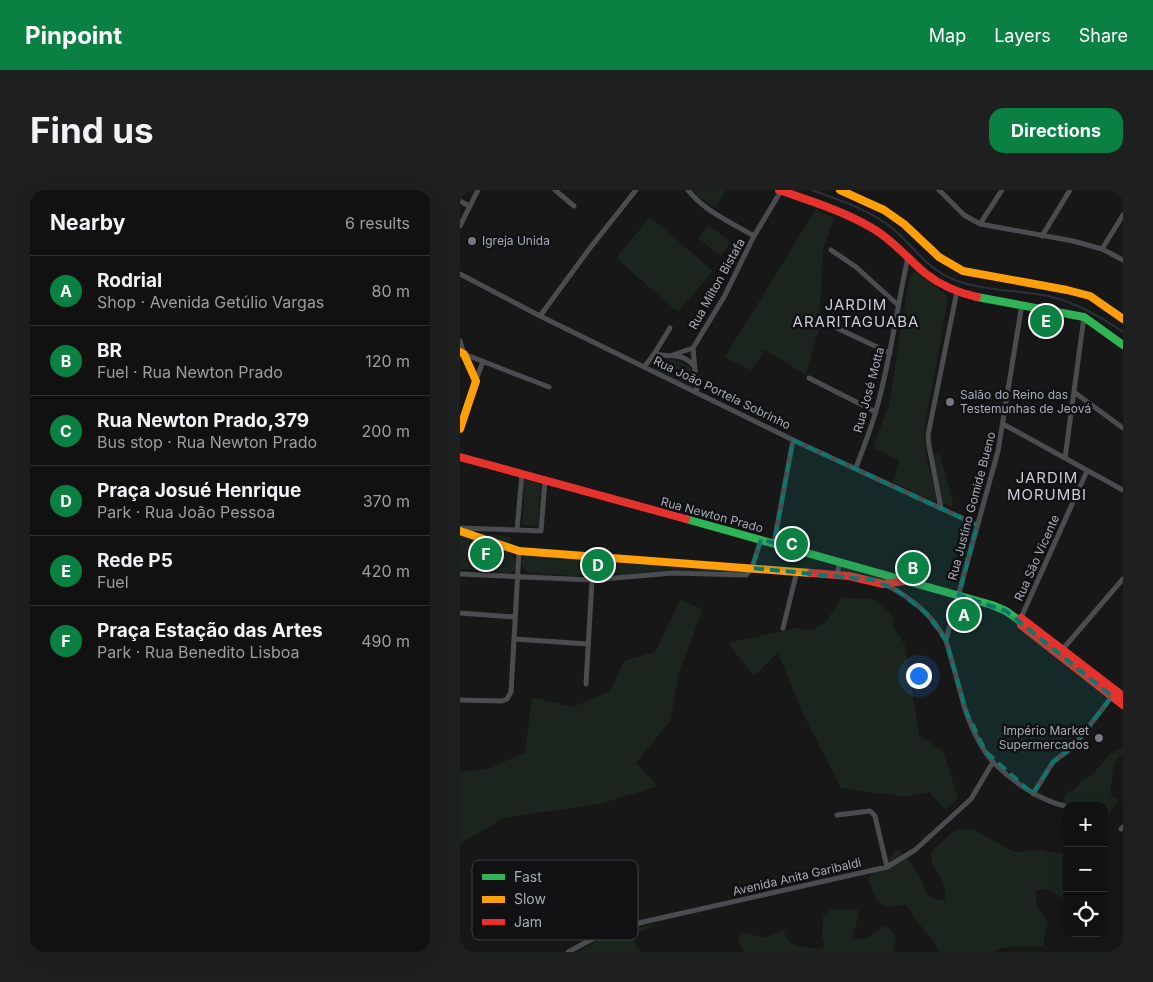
<!DOCTYPE html>
<html lang="en">
<head>
<meta charset="utf-8">
<style>
	body { margin:0; font-family:Inter,sans-serif; background:#1e1f1f; color:#f1f3f6 }
	.controls { position:absolute; right:15px; bottom:15px; display:grid; overflow:hidden; border-radius:10px; box-shadow:0 5px 20px #0002 }
	.controls button { width:45px; height:45px; display:grid; place-items:center; padding:0; border:0; border-bottom:1px solid #303131; background:#111; color:#f1f3f6; font:25px sans-serif }
	.you { position:absolute; left:458px; top:485px; width:18px; height:18px; margin:-12px; border:4px solid #fff; border-radius:50%; background:#1a73e8; box-shadow:0 0 0 8px #1a73e833 }
	.badge { display:grid; place-items:center; width:32px; height:32px; border-radius:50%; background:#0b8043; color:#fff; font-size:16px; font-weight:700 }
	.pin { position:absolute; translate:-50% -50%; border:2px solid #fff; box-shadow:0 1px 5px #0006 }
	.list { margin:0; padding:0; list-style:none }
	h2 { display:flex; justify-content:space-between; align-items:center; height:65px; margin:0; padding:0 20px; font-size:21px }
	h2 small { font-size:16px; font-weight:400; color:#9c9d9f }
	.list li { display:grid; grid-template-columns:32px 1fr auto; gap:15px; align-items:center; box-sizing:border-box; height:70px; padding:0 20px; border-top:1px solid #303131 }
	.list b { display:block; font-size:19px; white-space:nowrap }
	.list p { margin:0; font-size:16px; white-space:nowrap; color:#9c9d9f }
	.list em { font-size:16px; font-style:normal; color:#9c9d9f }
	.icon { flex:none; width:28px; height:28px; fill:none; stroke:currentColor; stroke-width:2; stroke-linecap:round; stroke-linejoin:round }
	.map { position:relative; flex:none; width:663px; height:762px; overflow:hidden; border-radius:15px }
	header { display:flex; align-items:center; gap:30px; box-sizing:border-box; height:70px; padding:0 25px; background:#0b8043; color:#fff }
	header strong { font-size:24px }
	nav { display:flex; gap:28px; margin-inline-start:auto; font-size:18px }
	.intro { display:flex; align-items:center; justify-content:space-between; box-sizing:border-box; height:120px; padding:0 30px }
	h1 { margin:0; font-size:35px }
	.button { padding:12px 22px; border-radius:15px; background:#0b8043; color:#fff; font-size:18px; font-weight:700 }
	main { display:flex; gap:30px; padding:0 30px }
	aside { flex:1; background:#111; border-radius:15px; box-shadow:0 5px 20px #0002 }
	.map>svg:first-child { display:block }
	.green { fill:#1c241e }
	.lines { fill:none; stroke-linecap:round; stroke-linejoin:round }
	.stream { stroke:#29323a; stroke-width:2 }
	.street { stroke:#4b4c50; stroke-width:5 }
	.fast { stroke:#30b455; stroke-width:8 }
	.slow { stroke:#ff9f0a; stroke-width:8 }
	.jam { stroke:#e5322d; stroke-width:8 }
	.marked { fill:#0f766e; fill-opacity:0.2; stroke:#0f766e; stroke-width:4; stroke-dasharray:10 6; stroke-linejoin:round }
	.poi-dot { fill:#757880; stroke:#111113; stroke-width:2 }
	.labels { text-anchor:middle; stroke-width:5; stroke-linejoin:round; paint-order:stroke }
	.poi-label { font-size:12px; fill:#a7acb9; stroke:#111113; text-anchor:start }
	.street-label { font-size:12px; fill:#a7acb9; stroke:#111113 }
	.quarter-label { font-size:15px; letter-spacing:1px; fill:#c8ccd5; stroke:#111113 }
	.key { fill:#111113; stroke:#3e4045; stroke-width:1 }
	.key-label { font-size:14px; fill:#a7acb9 }
</style>
</head>
<body>
<header>
<strong>Pinpoint</strong>
<nav><a>Map</a><a>Layers</a><a>Share</a></nav>
</header>
<div class="intro"><h1>Find us</h1><a class="button">Directions</a></div>
<main>
<aside>
<h2>Nearby<small>6 results</small></h2>
<ul class="list">
<li><span class="badge">A</span><div><b>Rodrial</b><p>Shop · Avenida Getúlio Vargas</p></div><em>80 m</em></li>
<li><span class="badge">B</span><div><b>BR</b><p>Fuel · Rua Newton Prado</p></div><em>120 m</em></li>
<li><span class="badge">C</span><div><b>Rua Newton Prado,379</b><p>Bus stop · Rua Newton Prado</p></div><em>200 m</em></li>
<li><span class="badge">D</span><div><b>Praça Josué Henrique</b><p>Park · Rua João Pessoa</p></div><em>370 m</em></li>
<li><span class="badge">E</span><div><b>Rede P5</b><p>Fuel</p></div><em>420 m</em></li>
<li><span class="badge">F</span><div><b>Praça Estação das Artes</b><p>Park · Rua Benedito Lisboa</p></div><em>490 m</em></li>
</ul>
</aside>
<div class="map">
<svg width="663" height="762" viewBox="0 0 663 762">
	<rect width="100%" height="100%" fill="#171717"/>
	<path class="green" d="M233,0H266L256,18L239,8Z
		M356,19L374,28L363,61L359,138L346,185L305,160L291,180L265,167Z
		M190,27L253,81L218,122L156,68Z
		M248,35L271,52L261,66L238,48Z
		M455,80L485,104L488,110L464,241L466,265L476,305L477,310L475,312L433,292L439,270L413,257L429,215L449,89Z
		M211,170L219,171L232,179L234,195L232,198L195,179L198,173Z
		M473,264L480,265L493,312L492,317L482,313Z
		M65,290L81,294L78,336L62,335Z
		M11,342L51,347L49,356Z
		M0,345L51,363C55,368 57,375 55,381L51,383L0,379Z
		M67,365L285,381L282,383L213,380L132,387L69,383L64,379L61,373L64,366Z
		M383,375L435,390L429,391L403,383H381Z
		M382,407L417,410L434,428L433,437L445,455L459,545L484,562L498,609L486,620L469,602L445,607L381,598L342,522L318,463L294,486L268,453L336,438L352,440L365,433Z
		M220,410L243,419L218,485L211,530L176,573L198,596L140,614L43,628L0,654V582L29,579L65,562L72,507L113,517L150,501L164,471L195,462Z
		M663,558V563L654,573L650,602L652,606L659,609L647,626L644,640V616H607V634L602,615L606,603L616,598L623,590L632,585L650,564Z
		M503,639H513L554,662L576,660L604,664L607,660V711L587,699L576,700C574,715 580,721 589,732L586,738L583,756C571,757 542,754 535,762H479L474,752L451,724V720L446,715C440,714 435,717 430,717C416,716 412,700 408,689L411,685L425,674L436,659L447,667L463,693L466,703L473,709L485,710C485,703 485,695 481,689C475,678 471,676 471,662L493,642Z
		M376,719L398,720C401,730 391,739 394,748C404,753 416,741 424,736L429,738L436,746L434,757L436,762H284C280,754 276,749 282,742L306,748L323,740C325,743 326,748 329,751C336,758 352,758 361,759L365,755L362,746L363,725L371,720Z
		M151,733L156,734L160,739L164,740L197,734L174,745L175,754L182,762H117L140,749L147,736Z"/>
	<g class="lines">
		<path class="stream" d="M352,0C379,10 408,19 431,37C453,55 467,80 495,90C524,101 558,100 588,106C615,112 641,127 663,142"/>
		<path class="street" d="M95,0L114,16
			M228,0C244,21 272,33 294,46
			M479,0L504,25L520,34L613,51L642,59L663,70
			M0,11L9,16
			M520,34L542,0
			M0,36L18,0
			M582,46L610,0
			M642,59L663,25
			M371,60L396,77L438,115
			M0,84L80,126L333,250L517,335
			M80,126L130,58L176,0
			M364,132L430,163
			M0,151L4,164L89,197
			M194,164L210,138
			M214,166C223,166 229,170 234,176
			M185,176L194,164L210,166L233,158
			M349,188L416,222
			M16,190L23,171
			M614,202L663,238
			M237,203L233,158L264,107L294,46L321,1
			M543,234L663,300
			M605,268L624,127
			M396,278C403,258 412,237 417,217C431,167 437,117 448,67
			M62,284L57,340L81,341L85,290
			M481,318L469,256L468,245L497,101
			M0,338L57,340
			M314,353L333,250
			M0,384L132,390L213,383L286,385L292,378L301,349
			M377,385L380,371
			M424,394C449,406 472,425 485,449C488,455 489,462 491,468C496,485 500,502 505,519C511,537 521,559 534,573C553,592 579,610 605,616
			M0,423L55,427
			M560,430L627,281
			M323,438L337,381
			M54,449L128,454
			M486,450L538,261L562,114
			M602,460L663,389
			M126,494L132,390
			M0,510L42,511L47,509L51,502L59,361
			M573,604L593,572L614,556L653,505
			M377,625L410,621L415,626L427,677
			M661,639L663,637
			M108,762L138,746L183,732L427,677L455,660L511,609L533,572"/>
		<path class="fast" d="M517,107L624,127L663,155
			M226,329L532,415L546,421L560,431"/>
		<path class="slow" d="M380,0L424,20L444,34L479,67L503,81L607,100L630,106L663,129
			M0,162L4,164L16,191L0,239
			M0,341L59,361L351,383"/>
		<path class="jam" d="M319,0C351,11 383,21 412,38C432,49 447,68 465,83C480,95 499,103 517,107
			M0,267L226,329
			M351,383L389,386L423,394L445,391
			M561,428L663,506
			M561,435L663,515"/>
	</g>
	<path class="marked" d="M333,250L517,335L499,405L546,421L652,506L614,556L593,572L573,604L526,562L506,521L486,450L466,423L435,399L413,390L292,378L301,349L314,353Z"/>
	<g class="poi-dot">
		<circle cx="12" cy="51" r="5"/>
		<circle cx="490" cy="212" r="5"/>
		<circle cx="639" cy="548" r="5"/>
	</g>
	<g class="labels">
		<g class="poi-label">
			<text x="22" y="55">Igreja Unida</text>
			<text x="500" y="209">Salão do Reino das<tspan x="500" dy="14">Testemunhas de Jeová</tspan></text>
			<text x="629" y="545" text-anchor="end">Império Market<tspan x="629" dy="14">Supermercados</tspan></text>
		</g>
		<g class="street-label">
			<text transform="translate(257 94) rotate(-61)" y="4">Rua Milton Bistafa</text>
			<text transform="translate(409 200) rotate(-75)" y="4">Rua José Motta</text>
			<text transform="translate(262 203) rotate(26)" y="4">Rua João Portela Sobrinho</text>
			<text transform="translate(512 316) rotate(-75)" y="4">Rua Justino Gomide Bueno</text>
			<text transform="translate(252 325) rotate(15)" y="4">Rua Newton Prado</text>
			<text transform="translate(577 368) rotate(-66)" y="4">Rua São Vicente</text>
			<text transform="translate(337 687) rotate(-13)" y="4">Avenida Anita Garibaldi</text>
		</g>
		<g class="quarter-label">
			<text x="396" y="120">JARDIM<tspan x="396" dy="17">ARARITAGUABA</tspan></text>
			<text x="587" y="293">JARDIM<tspan x="587" dy="17">MORUMBI</tspan></text>
		</g>
	</g>
	<rect x="12" y="670" width="166" height="80" rx="8" class="key"/>
	<rect x="22" y="684" width="23" height="6" fill="#30b455"/>
	<rect x="22" y="706" width="23" height="7" fill="#ff9f0a"/>
	<rect x="22" y="729" width="23" height="6" fill="#e5322d"/>
	<g class="key-label">
		<text x="54" y="692">Fast</text>
		<text x="54" y="714">Slow</text>
		<text x="54" y="737">Jam</text>
	</g>
</svg>
<div class="controls">
<button>+</button>
<button>−</button>
<button><svg class="icon" aria-label="locate" viewBox="0 0 24 24"><circle cx="12" cy="12" r="6"/><path d="M12 2v4M12 18v4M2 12h4M18 12h4"/></svg></button>
</div>
<div class="you"></div>
<div class="pin badge" style="left:504px;top:425px">A</div>
<div class="pin badge" style="left:453px;top:378px">B</div>
<div class="pin badge" style="left:332px;top:354px">C</div>
<div class="pin badge" style="left:138px;top:375px">D</div>
<div class="pin badge" style="left:586px;top:131px">E</div>
<div class="pin badge" style="left:26px;top:364px">F</div>
</div>
</main>
</body>
</html>
